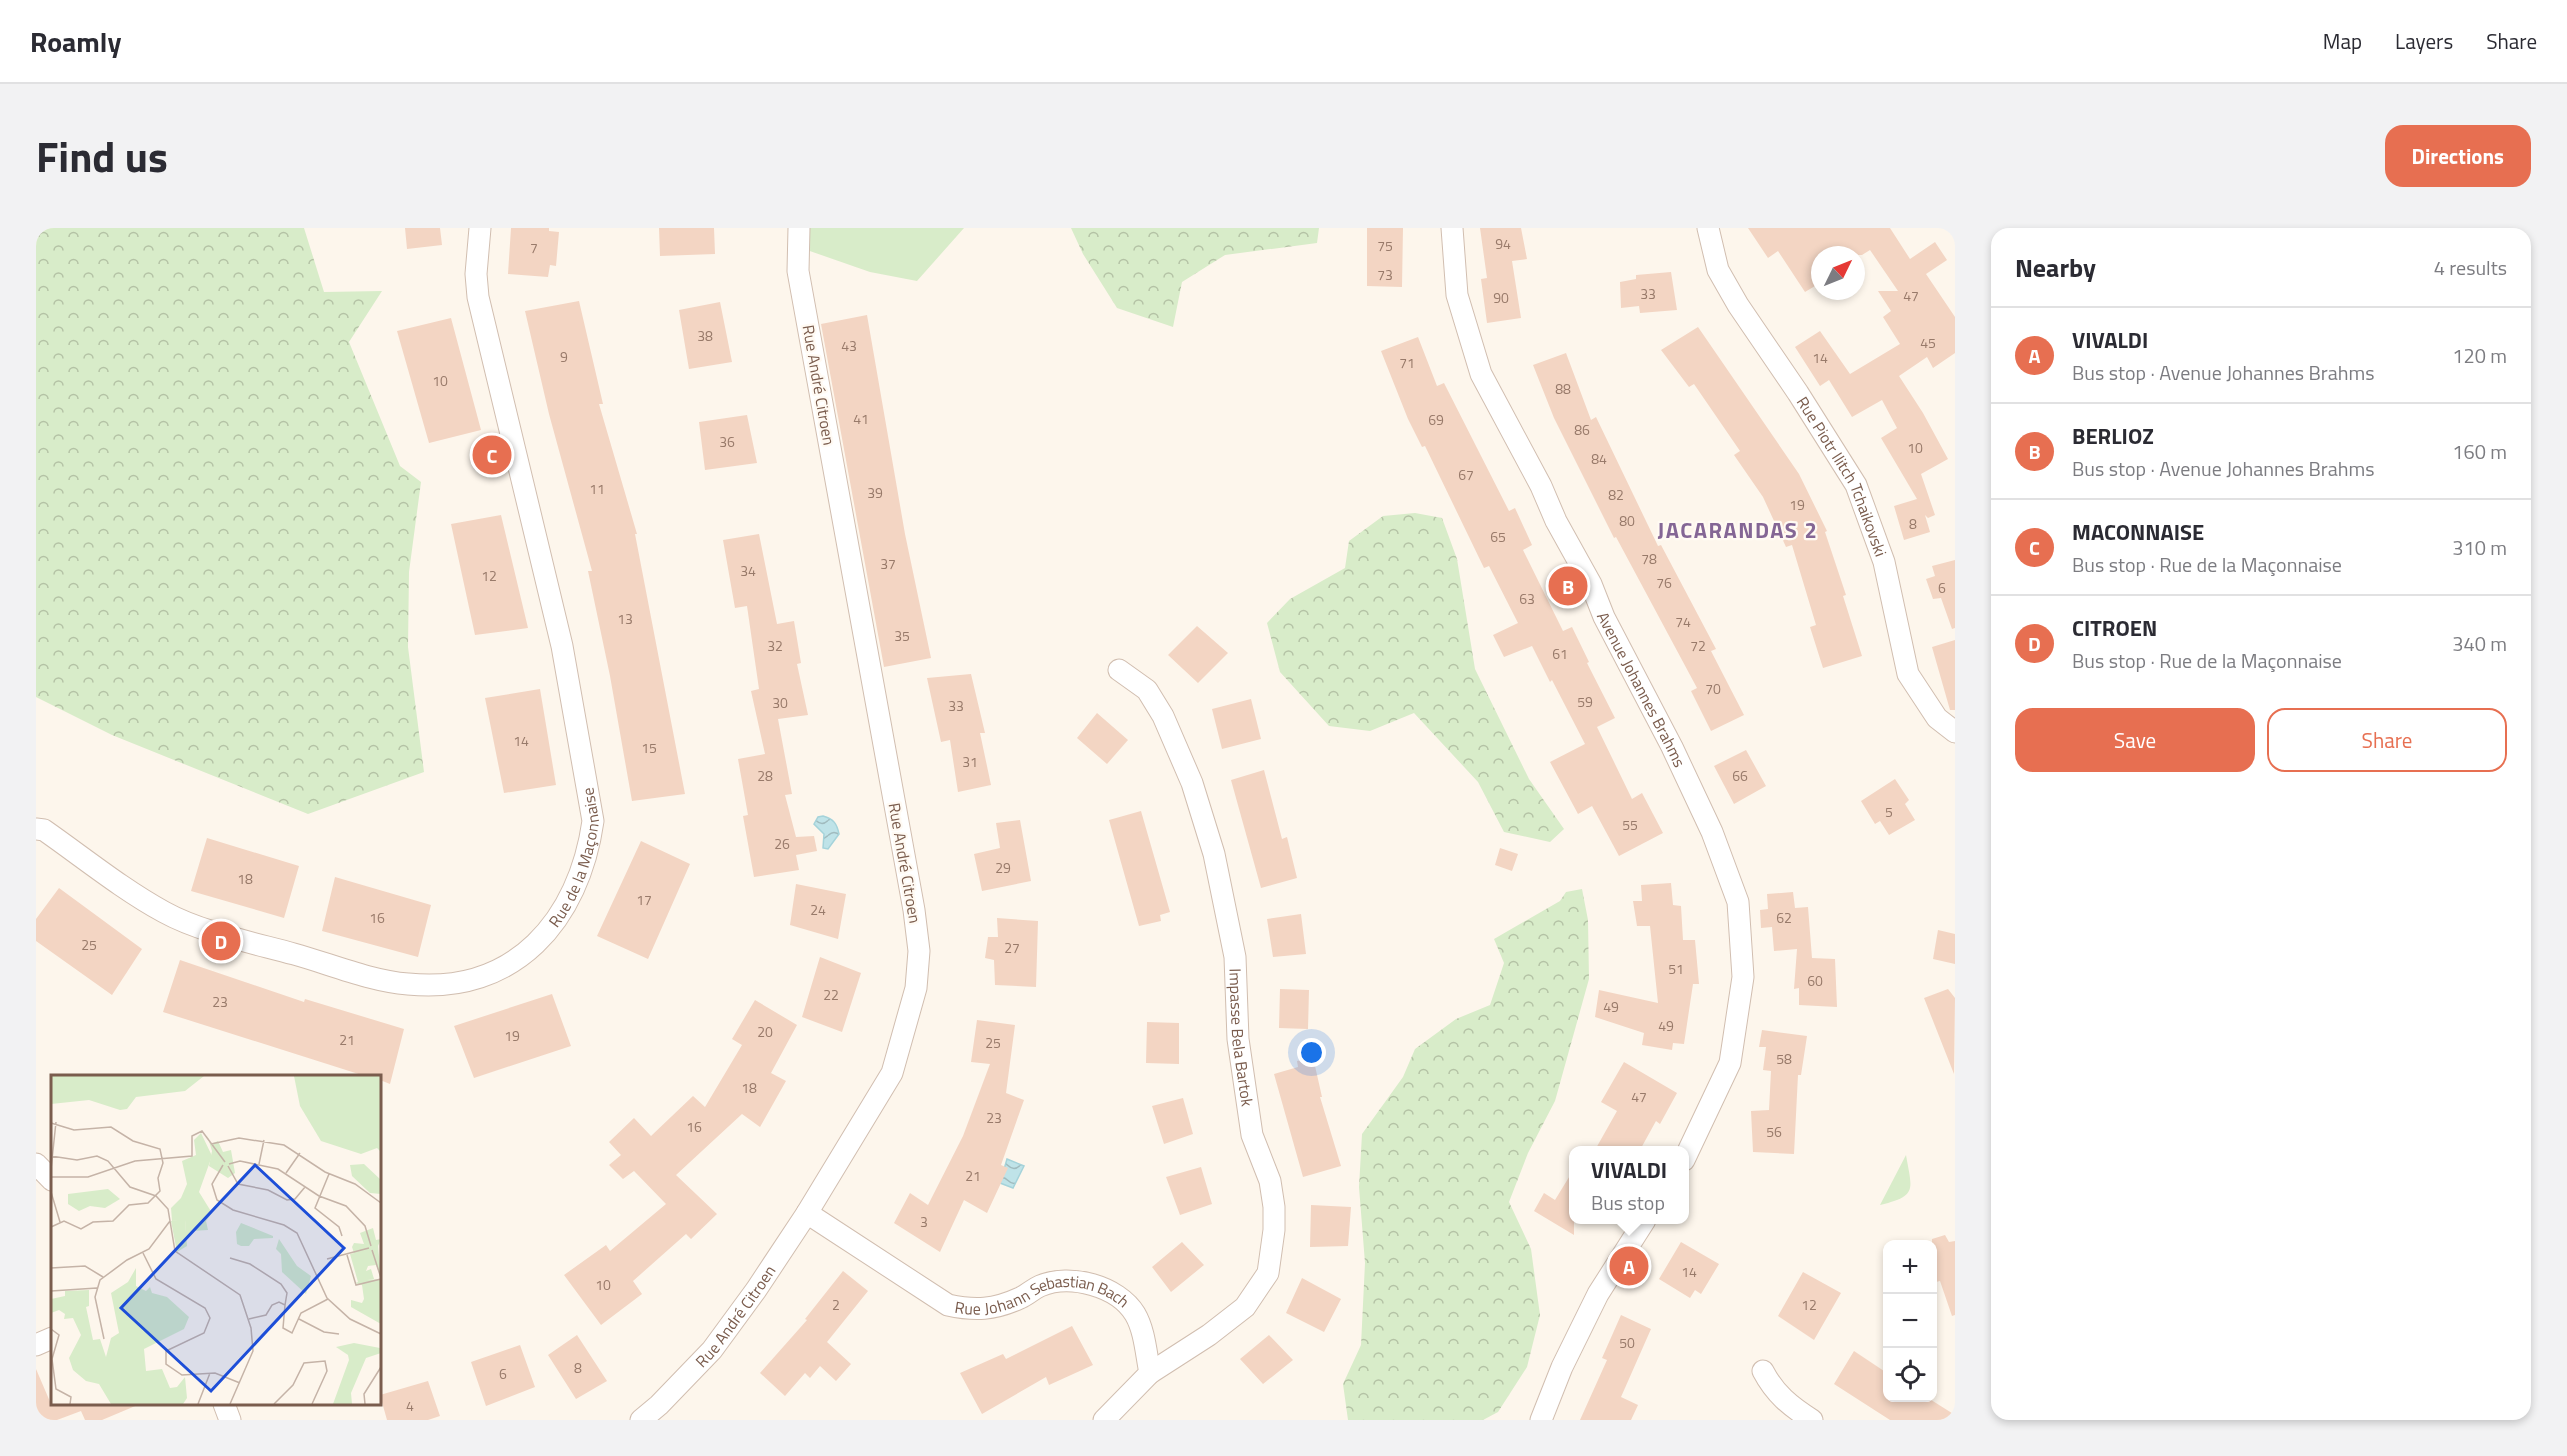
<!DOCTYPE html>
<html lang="en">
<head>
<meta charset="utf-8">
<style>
	body { margin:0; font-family:"Titillium Web",sans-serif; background:#f2f2f3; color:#2b2b33 }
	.controls { position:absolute; right:18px; bottom:18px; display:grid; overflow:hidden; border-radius:12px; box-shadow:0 3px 9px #0003 }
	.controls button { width:54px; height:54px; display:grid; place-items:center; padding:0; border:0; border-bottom:2px solid #e1e1e2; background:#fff; color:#2b2b33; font:30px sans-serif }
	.compass { position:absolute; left:1775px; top:18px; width:54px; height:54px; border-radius:50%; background:#fff; box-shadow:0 3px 9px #0003; rotate:47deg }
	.you { position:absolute; left:1276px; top:825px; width:21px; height:21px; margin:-15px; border:4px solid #fff; border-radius:50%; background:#1a73e8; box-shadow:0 0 0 9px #1a73e833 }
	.badge { display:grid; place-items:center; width:39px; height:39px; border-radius:50%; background:#e76f51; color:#fff; font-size:20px; font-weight:700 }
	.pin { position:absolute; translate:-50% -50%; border:3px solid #fff; box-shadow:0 2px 6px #0006 }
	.popup { position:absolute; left:1533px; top:918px; width:120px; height:78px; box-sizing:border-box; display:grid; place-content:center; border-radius:12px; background:#fff; filter:drop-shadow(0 2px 4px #0005); font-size:20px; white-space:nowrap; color:#7c7c81 }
	.popup b { font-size:22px; color:#2b2b33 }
	.popup::after { content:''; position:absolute; left:50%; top:100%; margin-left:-12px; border:12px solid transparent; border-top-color:#fff }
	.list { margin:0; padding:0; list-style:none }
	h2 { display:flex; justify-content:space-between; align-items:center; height:78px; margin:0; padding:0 24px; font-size:26px }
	h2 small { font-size:20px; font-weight:400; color:#7c7c81 }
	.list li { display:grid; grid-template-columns:39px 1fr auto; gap:18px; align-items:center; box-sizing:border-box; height:96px; padding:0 24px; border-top:2px solid #e1e1e2 }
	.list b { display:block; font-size:22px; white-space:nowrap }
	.list p { margin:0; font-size:20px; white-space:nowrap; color:#7c7c81 }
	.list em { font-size:20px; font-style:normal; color:#7c7c81 }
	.actions { display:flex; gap:12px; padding:18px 24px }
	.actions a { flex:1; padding:14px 0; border:2px solid #e76f51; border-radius:18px; text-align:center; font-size:21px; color:#e76f51 }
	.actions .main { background:#e76f51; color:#fff }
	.icon { flex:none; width:33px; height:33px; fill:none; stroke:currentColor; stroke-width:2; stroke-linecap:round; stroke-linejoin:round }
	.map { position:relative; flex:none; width:1919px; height:1192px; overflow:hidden; border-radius:18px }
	header { display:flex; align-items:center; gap:36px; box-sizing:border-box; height:84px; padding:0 30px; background:#fff; border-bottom:2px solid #e1e1e2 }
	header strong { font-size:28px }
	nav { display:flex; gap:33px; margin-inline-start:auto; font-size:21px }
	.intro { display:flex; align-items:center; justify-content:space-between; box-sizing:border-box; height:144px; padding:0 36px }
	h1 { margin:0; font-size:42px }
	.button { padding:15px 27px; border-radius:18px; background:#e76f51; color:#fff; font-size:21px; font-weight:700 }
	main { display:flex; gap:36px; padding:0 36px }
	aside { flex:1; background:#fff; border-radius:18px; box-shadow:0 3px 9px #0003 }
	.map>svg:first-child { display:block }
	.grass { fill:#d8ecc9 }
	.forest { fill:url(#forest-crowns) }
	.water { fill:url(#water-waves); stroke:#a5d3da; stroke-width:1.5 }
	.building { fill:#f3d5c3 }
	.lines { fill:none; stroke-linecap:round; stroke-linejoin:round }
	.street-casing { stroke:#d1beb0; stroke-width:23 }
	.street { stroke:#fff; stroke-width:21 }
	.labels { text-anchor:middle; stroke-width:4.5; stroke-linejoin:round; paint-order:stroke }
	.number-label { font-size:14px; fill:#987a6a }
	.street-label { font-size:16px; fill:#7a5c4d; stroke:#fffaf3 }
	.district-label { font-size:22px; font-weight:bold; letter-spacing:1.5px; fill:#846695; stroke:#fffaf3 }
	.inset-road { fill:none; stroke:#c5b3a7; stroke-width:1.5 }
	.view { fill:#1d4ed8; fill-opacity:0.15; stroke:#1d4ed8; stroke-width:3 }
	.inset-edge { fill:none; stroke:#7a5c4d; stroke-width:3 }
</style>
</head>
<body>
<header>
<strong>Roamly</strong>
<nav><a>Map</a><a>Layers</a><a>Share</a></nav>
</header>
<div class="intro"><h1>Find us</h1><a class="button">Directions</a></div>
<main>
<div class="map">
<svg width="1919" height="1192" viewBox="0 0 1919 1192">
	<defs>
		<pattern id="forest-crowns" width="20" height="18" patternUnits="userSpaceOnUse" patternTransform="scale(1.5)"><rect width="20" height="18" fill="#d8ecc9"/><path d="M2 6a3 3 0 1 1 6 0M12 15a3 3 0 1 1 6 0" fill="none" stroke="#b4c2a5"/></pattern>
		<pattern id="water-waves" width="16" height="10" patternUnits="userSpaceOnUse" patternTransform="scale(1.5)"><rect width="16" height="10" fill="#bfe3e8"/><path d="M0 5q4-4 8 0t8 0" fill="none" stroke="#a0bbbe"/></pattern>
	</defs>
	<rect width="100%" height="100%" fill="#fdf6ec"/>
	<path class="grass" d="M772,0H928L881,53L834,44L768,21Z
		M1870,927C1876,962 1882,968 1844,977Z"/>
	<path class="forest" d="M0,0H268L288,64L346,63L313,114L364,238L385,254L373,344L372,419L388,544L272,586L76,507L0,469Z
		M1035,0H1283L1281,15L1189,27L1146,54L1137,99L1081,80L1047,26Z
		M1379,285L1406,290L1421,331L1439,441L1493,551L1528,601L1514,614L1468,604L1442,554L1378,485L1334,503L1293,498L1244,444L1231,395L1254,371L1309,340L1313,313L1347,288Z
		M1546,661L1552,692L1553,751L1519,873L1492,925L1473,974L1495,1021L1504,1087L1491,1139L1462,1184L1447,1192H1312L1307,1156L1325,1117L1329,1035L1323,959L1326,906L1367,849L1379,821L1420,791L1454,777L1468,735L1458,711L1524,673L1530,664Z"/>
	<path class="water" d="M787,588C798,591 801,596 803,606L792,621L787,620L788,606L778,596L782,589Z
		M971,931L988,938L977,960L964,955Z"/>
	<path class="building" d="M369,0H404L406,17L371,21Z
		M475,0H513V3L523,4L520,38L514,37L512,49L472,46Z
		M623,0H678L679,26L624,28Z
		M1331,0H1367L1366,59L1331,58Z
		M1444,0H1485L1491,31L1476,33L1485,90L1451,95L1445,51L1451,50Z
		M1712,0H1854L1874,31L1899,14L1911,32L1890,46L1919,89V125L1897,140L1891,129L1863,148L1887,185L1912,231L1885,246L1899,287L1892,290L1889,287L1894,304L1868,312L1858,278L1881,271L1845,210L1861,200L1846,172L1816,189L1793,152L1784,158L1759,119L1784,103L1814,146L1864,116L1847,89L1855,83L1842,63H1862L1834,22L1826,27H1784V55L1769,64L1742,23L1732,30Z
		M1635,44L1641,82L1604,85L1603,78L1585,80L1584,54L1600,51V47Z
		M543,73L567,176H563L601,306H599L649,566L596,573L574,448L552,343H556L513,186L489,83Z
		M684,74L696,134L653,141L643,82Z
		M831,87L869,306L895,430L848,439L785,96Z
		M415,90L445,202L393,215L361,103Z
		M1662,99L1763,246L1791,303L1789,304L1810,367L1807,368L1826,428L1787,440L1774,399L1780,397L1756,317L1750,319L1727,269L1698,227L1704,223L1658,156L1653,159L1625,122Z
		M1382,109L1401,158L1408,155L1473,283L1479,280L1496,317L1487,322L1527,403L1536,399L1553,434L1551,435L1579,490L1561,499L1596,571L1606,565L1627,605L1583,628L1556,578L1542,586L1514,534L1549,516L1516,452L1514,454L1496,418L1468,429L1457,407L1482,395L1453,338L1448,340L1389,218L1386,219L1372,191L1345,123Z
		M1530,125L1555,192L1560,189L1622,318L1625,317L1680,421L1675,423L1708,487L1675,503L1655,463L1661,460L1580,309L1578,310L1518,190L1497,137Z
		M711,187L721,235L669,242L663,194Z
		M465,287L492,400L439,407L415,296Z
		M723,306L741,396L758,393L765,435L761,436L772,487L742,491L756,566L749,567L760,609L778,608L781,623L760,627L763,642L718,649L707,588L712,587L702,531L729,526L715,463L723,461L711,378L699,380L687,312Z
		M1919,332V400L1916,401L1905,370L1897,371L1890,351L1899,348L1896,338Z
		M1161,398L1192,425L1162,455L1132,427Z
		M1919,412V482H1914L1896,419Z
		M935,446L949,505H944L955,557L922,564L914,512L905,514L891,450Z
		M504,461L520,557L468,565L449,470Z
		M1215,471L1225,511L1186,521L1176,481Z
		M1061,485L1092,512L1071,536L1041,510Z
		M1710,522L1730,558L1698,576L1678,538Z
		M1228,542L1246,611L1251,609L1261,650L1225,660L1195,552Z
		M1859,551L1873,572L1869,576L1879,592L1853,607L1844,593L1839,596L1825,573Z
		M1105,583L1134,684L1124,687L1125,693L1103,698L1073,592Z
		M984,592L995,653L946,663L938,626L964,620L960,595Z
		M171,610L263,638L248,690L155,663Z
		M605,613L654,636L612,731L561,708Z
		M1464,620L1482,626L1476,643L1459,637Z
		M299,649L395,677L382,729L286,703Z
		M1635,655L1637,677L1645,678L1647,712H1659L1663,756H1657L1648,816L1637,815L1636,822L1606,817L1608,805L1559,789L1563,762L1622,775L1614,698H1601L1597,673H1606L1605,657Z
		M760,656L810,666L802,711L754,697Z
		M23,660L106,721L76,767L0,713V691Z
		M1757,664L1759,680L1772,679L1776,730L1799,731L1801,779L1763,777V760L1758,761L1761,721L1738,723L1736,699L1725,700L1724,682L1732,681L1731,666Z
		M1265,686L1270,726L1237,729L1231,691Z
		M961,690L1002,693L1000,759L959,757L958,732L949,730L952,709H962Z
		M1902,702L1919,706V736L1897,731Z
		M784,729L825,745L806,804L766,789Z
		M144,732L268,774L269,771L368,801L354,856L344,852V849H332L127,784Z
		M1244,761L1273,762L1272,801L1243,800Z
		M1912,761L1919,770L1918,846L1888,770Z
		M516,766L535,818L438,850L418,798Z
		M719,772L761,797L735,845L750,853L724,899L706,886L640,947L681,986L655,1011L650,1006L597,1053L606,1066L565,1097L528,1047L570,1017L574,1023L630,976L598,943L587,951L573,937L585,927L573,914L598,890L615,908L657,868L669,879L706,817L696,811Z
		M941,792L979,797L970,865L988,872L965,937L972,940L951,985L928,972L904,1024L858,995L874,965L892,977L927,908L954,836L935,834Z
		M1111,794L1143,795V836L1110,835Z
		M1726,802L1771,808L1765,847H1762L1758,926L1717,924L1715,883L1733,882L1735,843L1727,842L1730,819H1723Z
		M1277,829L1286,869H1284L1305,938L1267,949L1238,846L1262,839L1261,833Z
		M1588,834L1641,865L1624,896L1620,893L1604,922H1559L1581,883L1565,874Z
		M1147,870L1157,906L1128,916L1116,878Z
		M1165,939L1176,976L1144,987L1130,949Z
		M1538,941V1007L1498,983L1508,965L1519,972Z
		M1275,977L1315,979L1312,1018L1274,1019Z
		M1909,1007L1913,1014L1919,1013V1087L1916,1088L1904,1053L1896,1055V1011Z
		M1146,1014L1168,1037L1135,1064L1116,1039Z
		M1645,1014L1683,1036L1665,1066L1659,1062L1654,1070L1623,1051Z
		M807,1043L832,1063L791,1114L815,1136L800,1153L784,1138L774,1150L769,1145L749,1168L724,1145L771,1092L769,1091Z
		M1767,1044L1805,1065L1778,1112L1742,1088Z
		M1266,1050L1305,1071L1288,1104L1250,1085Z
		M1585,1087L1615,1101L1585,1169L1602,1177L1595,1192H1544L1571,1132L1566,1130Z
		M1036,1098L1057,1137L1013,1157L1010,1149L946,1186L924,1145L967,1126L970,1131Z
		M541,1107L571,1153L540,1171L512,1127Z
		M1233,1107L1257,1132L1227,1156L1204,1131Z
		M484,1117L499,1159L450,1178L435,1134Z
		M1818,1123L1851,1145V1170H1892L1919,1187V1192H1854L1798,1156Z
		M0,1141L15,1176H104L66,1192H49L45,1183L21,1192H0Z
		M392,1153L404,1188L392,1192H351L344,1167Z"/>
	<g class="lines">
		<g class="street-casing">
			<g id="street">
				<path id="s1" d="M1416,0L1421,67L1445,146L1505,258L1520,293L1555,356L1568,389L1636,519L1676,604L1702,674L1707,749L1694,835L1648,932"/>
				<path id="s2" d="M1672,0L1682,42L1702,77L1762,165L1820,257L1848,334L1872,446L1901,490L1919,504"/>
				<path id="s3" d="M1083,442L1111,462L1127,488L1156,555L1178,626L1199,729L1202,811L1216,907L1234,953L1238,979V1002L1232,1045L1209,1079L1173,1107L1114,1145"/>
				<path id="s4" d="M0,601L8,602C48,630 86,661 128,684C164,704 218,715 258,726C294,736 334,753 372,756C479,767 543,692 557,593L526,418L442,69L440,46L444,0"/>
				<path d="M0,936L16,952"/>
				<path id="s5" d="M771,985L912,1077C939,1083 958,1082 984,1070C991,1067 997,1061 1004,1058C1034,1045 1082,1058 1099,1086C1109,1103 1110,1126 1114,1145L1068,1192"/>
				<path d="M0,1117L16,1110"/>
				<path d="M1727,1143C1739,1166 1754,1178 1776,1192"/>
				<path d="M188,1176L194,1192"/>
				<path id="s6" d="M605,1192L623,1177L676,1122L720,1062L771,985L856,845L880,760L883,723L878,682L762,43L763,0"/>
				<path d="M1505,1192L1526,1139L1562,1066L1609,992"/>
			</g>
		</g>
		<use href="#street" class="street"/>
	</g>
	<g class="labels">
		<g class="number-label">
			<text x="1467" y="21">94</text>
			<text x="1349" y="23">75</text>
			<text x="498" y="25">7</text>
			<text x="1349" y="52">73</text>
			<text x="1612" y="71">33</text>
			<text x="1875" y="73">47</text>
			<text x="1465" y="75">90</text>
			<text x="669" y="113">38</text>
			<text x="1892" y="120">45</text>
			<text x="813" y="123">43</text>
			<text x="528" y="134">9</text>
			<text x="1784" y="135">14</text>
			<text x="1371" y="140">71</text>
			<text x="404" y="158">10</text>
			<text x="1527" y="166">88</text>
			<text x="825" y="196">41</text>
			<text x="1400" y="197">69</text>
			<text x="1546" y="207">86</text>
			<text x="691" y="219">36</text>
			<text x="1879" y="225">10</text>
			<text x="1563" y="236">84</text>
			<text x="1430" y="252">67</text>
			<text x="561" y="266">11</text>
			<text x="839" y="270">39</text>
			<text x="1580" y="272">82</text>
			<text x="1761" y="282">19</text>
			<text x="1591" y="298">80</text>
			<text x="1877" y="301">8</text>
			<text x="1462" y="314">65</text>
			<text x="1613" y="336">78</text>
			<text x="852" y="341">37</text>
			<text x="712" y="348">34</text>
			<text x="453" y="353">12</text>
			<text x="1628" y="360">76</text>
			<text x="1906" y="365">6</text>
			<text x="1491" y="376">63</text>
			<text x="589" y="396">13</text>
			<text x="1647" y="399">74</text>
			<text x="866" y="413">35</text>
			<text x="739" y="423">32</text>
			<text x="1662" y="423">72</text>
			<text x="1524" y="431">61</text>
			<text x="1677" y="466">70</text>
			<text x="1549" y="479">59</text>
			<text x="744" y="480">30</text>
			<text x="920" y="483">33</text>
			<text x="485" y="518">14</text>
			<text x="613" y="525">15</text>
			<text x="934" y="539">31</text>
			<text x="729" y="553">28</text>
			<text x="1704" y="553">66</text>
			<text x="1853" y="589">5</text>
			<text x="1594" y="602">55</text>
			<text x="746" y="621">26</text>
			<text x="967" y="645">29</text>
			<text x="209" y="656">18</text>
			<text x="608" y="677">17</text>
			<text x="782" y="687">24</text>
			<text x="341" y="695">16</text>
			<text x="1748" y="695">62</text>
			<text x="53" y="722">25</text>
			<text x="976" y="725">27</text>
			<text x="1640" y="746">51</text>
			<text x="1779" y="758">60</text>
			<text x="795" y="772">22</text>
			<text x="184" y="779">23</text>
			<text x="1575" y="784">49</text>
			<text x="1630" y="803">49</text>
			<text x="729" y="809">20</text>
			<text x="476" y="813">19</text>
			<text x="311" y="817">21</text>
			<text x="957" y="820">25</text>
			<text x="1748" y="836">58</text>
			<text x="713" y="865">18</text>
			<text x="1603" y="874">47</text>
			<text x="958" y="895">23</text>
			<text x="658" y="904">16</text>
			<text x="1738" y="909">56</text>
			<text x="937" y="953">21</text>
			<text x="888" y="999">3</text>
			<text x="1653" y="1049">14</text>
			<text x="567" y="1062">10</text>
			<text x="800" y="1082">2</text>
			<text x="1773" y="1082">12</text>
			<text x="1591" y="1120">50</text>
			<text x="542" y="1145">8</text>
			<text x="467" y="1151">6</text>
			<text x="374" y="1183">4</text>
		</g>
		<g class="street-label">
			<text transform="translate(783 157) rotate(80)" y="6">Rue André Citroen</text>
			<text dy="6" stroke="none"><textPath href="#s2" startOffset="285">Rue Piotr Ilitch Tchaikovski</textPath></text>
			<text dy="6" stroke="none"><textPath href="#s1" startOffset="504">Avenue Johannes Brahms</textPath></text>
			<text dy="6" stroke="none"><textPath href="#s4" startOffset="645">Rue de la Maçonnaise</textPath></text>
			<text transform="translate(869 635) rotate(80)" y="6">Rue André Citroen</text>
			<text dy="6" stroke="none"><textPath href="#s3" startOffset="398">Impasse Bela Bartok</textPath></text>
			<text dy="6" stroke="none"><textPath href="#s5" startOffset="267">Rue Johann Sebastian Bach</textPath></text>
			<text dy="6" stroke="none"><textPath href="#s6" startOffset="141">Rue André Citroen</textPath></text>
		</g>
		<g class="district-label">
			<text x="1702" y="310">JACARANDAS 2</text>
		</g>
	</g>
	<g transform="translate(15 847)">
		<rect width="330" height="330" fill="#fdf6ec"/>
		<path d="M156,60L160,69L167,66L172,77L180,75L184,98L177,103L158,91L161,76ZM313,89L330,105V119L319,118L301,101L299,90ZM134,144L136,171L126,177L120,146ZM322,153L325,165L330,164L327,171L330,203L325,190L317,191L315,196L320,194L323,204L316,205L330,204V249L300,232V225L311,228L313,224L311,210L304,208L307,207L299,179L303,178L301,172L303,168L313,169L309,158Z" fill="#d8ecc9"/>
		<path d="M0,1H153L134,16L85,22L76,34L69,35L38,25L0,29ZM243,1H330V77L326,73L310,79L270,66L249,31ZM150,58L161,81L148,117L161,138L155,146L157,155L142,156L135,164L134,145L121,146L120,133L130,123L136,109L131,86L145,80L143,65ZM190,148L222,161V163L203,164L198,171H190L186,169L185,157ZM228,164L246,191L260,201L255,219L231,197L230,179L225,174ZM85,193V211L95,216L99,212L101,218L116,222L138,242L133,254L93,274L95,296L111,294L119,313L126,312L134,302L136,323L132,329H60L48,309L35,306L22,295L18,283L30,260L22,243L13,244L14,239L8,235L0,238V224L14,221V216L38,215V231L35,232L42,265L49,264L55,282L60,263L68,258L60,218L77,207ZM303,268L329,273L330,278L315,283L300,318L301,329H282L298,285L297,280L285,272Z" fill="#d8ecc9"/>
		<path d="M57,114L69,124L54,133L39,131L28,136L17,129V119Z" fill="#d8ecc9"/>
		<path class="inset-road" d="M0,48L23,55L60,52L82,66L109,74L112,88L107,103L109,116L97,128L78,130L62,146L42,147L30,154L13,146L0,152M160,69L188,63L233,70L274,97L304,109L330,128M0,81L26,85L46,81L57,86L79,112L105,121L117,134L124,176L189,220L200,253L202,276L179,329M178,89L189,86L227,94L268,121L295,131L314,151L320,171M208,89L213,65M172,90L161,109L166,125L182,135L233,150L246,158L276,223L299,244L330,259M177,91L187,109L217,115L236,125L244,124L254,112M0,94L5,47M235,98L249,78M278,99L264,133L288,152L291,161M0,102H37L84,86L141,81V61L151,56L174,87M0,117L9,147M321,175L330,203M92,178L105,204L154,233L159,243L153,258L115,276V289L131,300L164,298L189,308M296,180L305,210L330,204M179,183L199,189L230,209L236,218L234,230M276,184L318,173M0,193L34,191L52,202M0,216L46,213M198,244L215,240L221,230L228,227L234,230L232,253L241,258L250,238L277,224M248,244L273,257L288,259M0,254L8,260L1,284L5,314L20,322L19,329M53,264L44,222L49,205L76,185L98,174L119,146M147,329L159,298M223,329L242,310L253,288L274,286L276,296L261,329M314,329L313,319L330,292"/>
		<path class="view" d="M204,90L293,173L160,316L70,233Z"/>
		<rect width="330" height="330" class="inset-edge"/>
	</g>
</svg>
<div class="controls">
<button>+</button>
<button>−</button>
<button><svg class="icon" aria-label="locate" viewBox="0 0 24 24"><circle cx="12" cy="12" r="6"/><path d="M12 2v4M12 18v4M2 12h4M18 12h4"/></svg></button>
</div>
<svg class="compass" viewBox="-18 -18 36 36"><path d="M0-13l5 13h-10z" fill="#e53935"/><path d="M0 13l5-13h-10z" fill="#7c7c81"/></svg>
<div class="you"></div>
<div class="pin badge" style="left:1593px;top:1038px">A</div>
<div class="popup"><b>VIVALDI</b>Bus stop</div>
<div class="pin badge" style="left:1532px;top:358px">B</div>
<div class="pin badge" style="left:456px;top:227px">C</div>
<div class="pin badge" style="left:185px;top:713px">D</div>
</div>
<aside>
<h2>Nearby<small>4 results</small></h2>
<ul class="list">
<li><span class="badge">A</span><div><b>VIVALDI</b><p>Bus stop · Avenue Johannes Brahms</p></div><em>120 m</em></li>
<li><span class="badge">B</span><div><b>BERLIOZ</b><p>Bus stop · Avenue Johannes Brahms</p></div><em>160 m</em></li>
<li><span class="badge">C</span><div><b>MACONNAISE</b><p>Bus stop · Rue de la Maçonnaise</p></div><em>310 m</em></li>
<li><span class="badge">D</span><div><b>CITROEN</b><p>Bus stop · Rue de la Maçonnaise</p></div><em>340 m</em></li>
</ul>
<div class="actions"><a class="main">Save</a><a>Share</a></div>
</aside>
</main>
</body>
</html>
